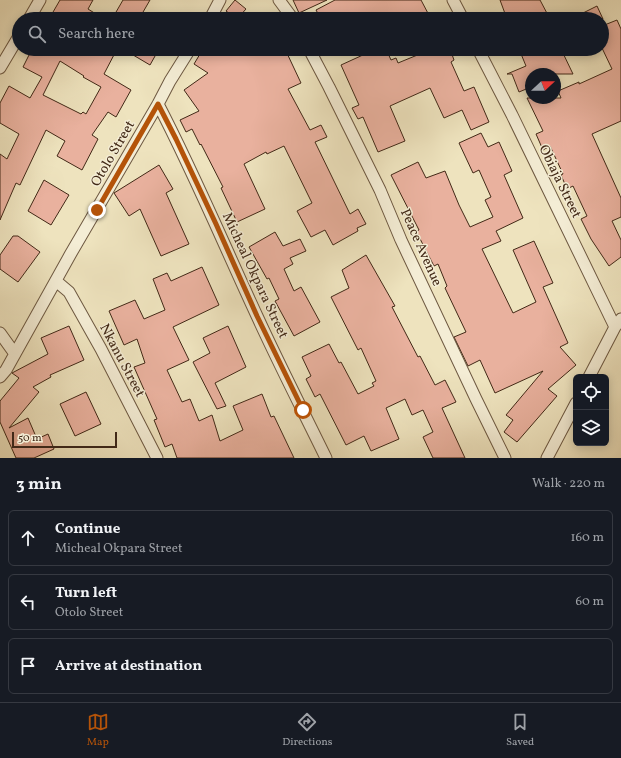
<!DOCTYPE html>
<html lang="en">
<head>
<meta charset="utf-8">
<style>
	body { margin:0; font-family:Vollkorn,serif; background:#20242c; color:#f1f3f6 }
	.controls { position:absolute; right:12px; bottom:12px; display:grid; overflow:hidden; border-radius:6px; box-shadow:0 2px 10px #0003 }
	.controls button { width:36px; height:36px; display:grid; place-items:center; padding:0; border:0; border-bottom:1px solid #363941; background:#171b24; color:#f1f3f6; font:20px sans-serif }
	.compass { position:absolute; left:525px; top:68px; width:36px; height:36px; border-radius:50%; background:#171b24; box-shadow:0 2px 10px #0003; rotate:68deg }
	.scale { position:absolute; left:12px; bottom:10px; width:105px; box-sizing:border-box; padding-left:4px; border:2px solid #422917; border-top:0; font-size:11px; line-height:14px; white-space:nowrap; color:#422917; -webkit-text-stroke:3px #f4edd5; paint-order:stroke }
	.stop { position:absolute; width:12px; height:12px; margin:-9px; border:3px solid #b45309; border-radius:50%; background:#fff }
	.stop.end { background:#b45309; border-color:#fff; box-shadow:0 1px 4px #0008 }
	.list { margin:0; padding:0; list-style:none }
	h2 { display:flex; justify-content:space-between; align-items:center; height:52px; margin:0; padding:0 16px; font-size:17px }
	h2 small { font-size:13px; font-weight:400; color:#9ea1a6 }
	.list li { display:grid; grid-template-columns:26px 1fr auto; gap:12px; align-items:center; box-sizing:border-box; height:56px; margin:0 8px 8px; padding:0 8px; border:1px solid #363941; border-radius:6px }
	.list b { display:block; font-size:15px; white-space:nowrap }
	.list p { margin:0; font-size:13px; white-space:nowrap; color:#9ea1a6 }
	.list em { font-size:13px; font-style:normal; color:#9ea1a6 }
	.icon { flex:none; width:22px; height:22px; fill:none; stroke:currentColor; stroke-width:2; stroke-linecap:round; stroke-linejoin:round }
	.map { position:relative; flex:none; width:621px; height:458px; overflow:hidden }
	.search { position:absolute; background:#171b24; box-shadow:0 2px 10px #0003; left:12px; right:12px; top:12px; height:44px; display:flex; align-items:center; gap:10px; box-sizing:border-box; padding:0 14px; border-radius:22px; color:#9ea1a6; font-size:15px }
	.sheet { height:244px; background:#171b24 }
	nav { display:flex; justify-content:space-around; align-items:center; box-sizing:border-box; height:56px; border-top:1px solid #363941; background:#171b24; font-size:11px; color:#9ea1a6 }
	nav a { display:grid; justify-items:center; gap:2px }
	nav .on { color:#b45309 }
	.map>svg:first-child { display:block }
	.building { fill:#e9b19e; stroke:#422917; fill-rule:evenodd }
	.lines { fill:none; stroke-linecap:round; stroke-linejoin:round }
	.street-casing { stroke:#6d5841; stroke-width:13 }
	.street { stroke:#f4edd5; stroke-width:11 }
	.route { stroke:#b45309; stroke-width:5 }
	.labels { text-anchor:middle; stroke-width:3; stroke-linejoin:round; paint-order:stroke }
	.street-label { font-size:14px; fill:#422917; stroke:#f4edd5 }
</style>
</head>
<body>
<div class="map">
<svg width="621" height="458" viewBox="0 0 621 458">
	<rect width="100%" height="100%" fill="#eee3be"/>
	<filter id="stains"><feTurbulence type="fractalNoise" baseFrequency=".005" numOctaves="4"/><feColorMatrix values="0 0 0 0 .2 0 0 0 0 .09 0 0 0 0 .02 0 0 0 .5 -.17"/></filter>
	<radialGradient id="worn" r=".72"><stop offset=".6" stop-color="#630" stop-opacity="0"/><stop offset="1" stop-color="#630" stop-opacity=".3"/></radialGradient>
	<path class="building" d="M60,0H93L88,9L104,19H49Z
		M123,0H150L139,19H112Z
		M235,0L246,9L237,19L226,11Z
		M293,0H327L299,13Z
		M335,0H421L431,19H321L316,10Z
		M500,0H540L550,19H507Z
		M597,6L603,19H571Z
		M617,20L621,29V121L592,134L621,198V217L612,221L621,240V257L609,266L591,239L581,219L587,216L573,186L567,189L561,175L563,174L550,146L543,150L536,134L543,131L527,98H561L558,91L579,82V84L612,69L602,48V26Z
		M32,49H117L104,74L131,90L116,117L108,112L92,135L98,139L82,170L57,156L65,141L46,130L20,185L16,183L0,220V154L7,159L19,134L0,123V103L9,86L30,98L42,77L23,67ZM60,61L84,76L83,77L101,87L86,114L83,112L81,114L43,95Z
		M123,49H159L150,65Z
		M203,49H285L301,83L288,89L310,130L321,125L327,137L315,142L350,214L358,209L366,224L357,228L358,231L333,245L325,230L311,237L297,211L312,203L284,146L267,154L266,152L244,164L265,209L237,222L221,188L223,187L201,144L200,145L192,129L186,132L180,120L199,111L184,90L208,73L194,64Z
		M376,49H386L391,60L396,58L398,63L432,49H450L454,60L451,62L464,91L474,87L489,122L471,130L462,110L444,118L430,88L390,106L405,141L378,152L363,117L358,119L352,108L359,105L341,65Z
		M519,49H561L573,74H531V87L519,92L512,74H507L526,66Z
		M481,133L488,147L499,142L512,171L504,175L523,218L496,231L501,241L482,249L513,313L536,302L513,250L534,241L553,283L543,287L568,343L560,347L576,365L548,389L557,396L517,442L504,432L513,420L506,415L543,371L495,393L480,360L468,366L454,337L466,332L445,288L447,286L438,264L434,266L416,231L419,230L391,175L418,162L426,178L445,171L459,205L470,227L493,217L485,200L491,197L479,170L473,173L459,143Z
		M159,165L173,189L166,193L189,244L161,256L140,209L129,216L114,193Z
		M44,180L69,195L51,225L28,211Z
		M275,232L283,246L300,239L306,251L290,258L293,264L284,269L294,291L301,287L320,322L294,336L275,301L279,299L269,278L267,279L249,247Z
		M13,236H18L40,252L18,282L0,269V255Z
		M366,255L395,306L392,307L418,357L420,356L435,385L445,380L456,402L442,408L465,458H433L423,437L433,432L423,410L412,415L405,399L386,408L399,439L371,451L364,436L346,445L320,394L315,397L306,379L311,376L302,357L329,344L339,363L341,362L358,394L374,386L372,383L376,381L361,348L358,350L331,297L349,288L342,270Z
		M202,267L219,305L173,327L189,360L167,370L182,402L190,399L199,421L212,415L220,441L243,430L233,406L262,394L271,417L274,416L294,458H177L172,444L165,447L154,420L157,419L134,367L145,363L137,339L124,345L109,311L135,300L144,319L165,310L153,279L167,273L171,281Z
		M69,326L84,360L50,375L51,377L33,387L39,392L9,428L28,418L37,439L48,434L54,449L34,458H16L0,422V401L19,378L12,373L48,354L41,338Z
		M228,326L246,367L215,383L226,406L217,409L193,362L210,353L203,338Z
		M86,392L101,424L75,436L60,404Z"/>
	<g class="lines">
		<g class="street-casing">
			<path id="street" d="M279,0L293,19
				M453,0L463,19
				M29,19L40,0
				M210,19L220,0
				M309,49L329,87L380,190L401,240L476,399L505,458
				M478,49L512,115L615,327
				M0,68L19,36
				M158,104C194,173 224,245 257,316C279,364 303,411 326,458
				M56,281L69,292L101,349L157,458
				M0,333L15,354
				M0,377L6,370L70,255L158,104L170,81L190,49
				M589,377L615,327L621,319
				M547,458L576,403"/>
		</g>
		<use href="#street" class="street"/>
	</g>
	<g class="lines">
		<path class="route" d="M97,210L158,104L176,139L216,224L257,316L303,410"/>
	</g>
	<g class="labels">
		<g class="street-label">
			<text transform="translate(112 153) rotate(-60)" y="5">Otolo Street</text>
			<text transform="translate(561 181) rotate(64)" y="5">Obiaja Street</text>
			<text transform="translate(422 247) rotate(66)" y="5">Peace Avenue</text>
			<text transform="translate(256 275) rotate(65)" y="5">Micheal Okpara Street</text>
			<text transform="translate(123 360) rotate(62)" y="5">Nkanu Street</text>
		</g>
	</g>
	<rect width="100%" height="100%" filter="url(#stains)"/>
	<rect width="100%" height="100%" fill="url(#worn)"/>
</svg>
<div class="controls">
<button><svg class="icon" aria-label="locate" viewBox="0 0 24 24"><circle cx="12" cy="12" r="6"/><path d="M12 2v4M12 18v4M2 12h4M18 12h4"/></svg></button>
<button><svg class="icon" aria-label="layers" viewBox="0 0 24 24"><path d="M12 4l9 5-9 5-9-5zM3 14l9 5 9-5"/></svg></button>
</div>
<svg class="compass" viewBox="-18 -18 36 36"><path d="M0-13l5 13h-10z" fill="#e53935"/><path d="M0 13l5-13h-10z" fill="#9ea1a6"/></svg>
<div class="scale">50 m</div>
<div class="stop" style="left:303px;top:410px"></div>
<div class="stop end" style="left:97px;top:210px"></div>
<div class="search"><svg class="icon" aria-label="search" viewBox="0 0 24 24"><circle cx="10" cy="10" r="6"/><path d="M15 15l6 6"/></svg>Search here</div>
</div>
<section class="sheet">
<h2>3 min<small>Walk · 220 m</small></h2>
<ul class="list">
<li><svg class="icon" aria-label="ahead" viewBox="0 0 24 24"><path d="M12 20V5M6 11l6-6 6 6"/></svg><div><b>Continue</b><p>Micheal Okpara Street</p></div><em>160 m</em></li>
<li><svg class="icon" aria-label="left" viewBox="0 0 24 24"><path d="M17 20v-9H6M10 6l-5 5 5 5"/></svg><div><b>Turn left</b><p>Otolo Street</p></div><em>60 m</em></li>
<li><svg class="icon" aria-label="arrive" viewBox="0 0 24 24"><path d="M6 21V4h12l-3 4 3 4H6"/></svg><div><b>Arrive at destination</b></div></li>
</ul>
</section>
<nav>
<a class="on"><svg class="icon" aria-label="map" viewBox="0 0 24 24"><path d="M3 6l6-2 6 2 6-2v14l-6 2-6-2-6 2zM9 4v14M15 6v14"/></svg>Map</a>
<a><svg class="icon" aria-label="directions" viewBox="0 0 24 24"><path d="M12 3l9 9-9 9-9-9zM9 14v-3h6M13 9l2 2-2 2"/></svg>Directions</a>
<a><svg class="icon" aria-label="saved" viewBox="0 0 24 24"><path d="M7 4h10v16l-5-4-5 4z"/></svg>Saved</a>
</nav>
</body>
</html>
